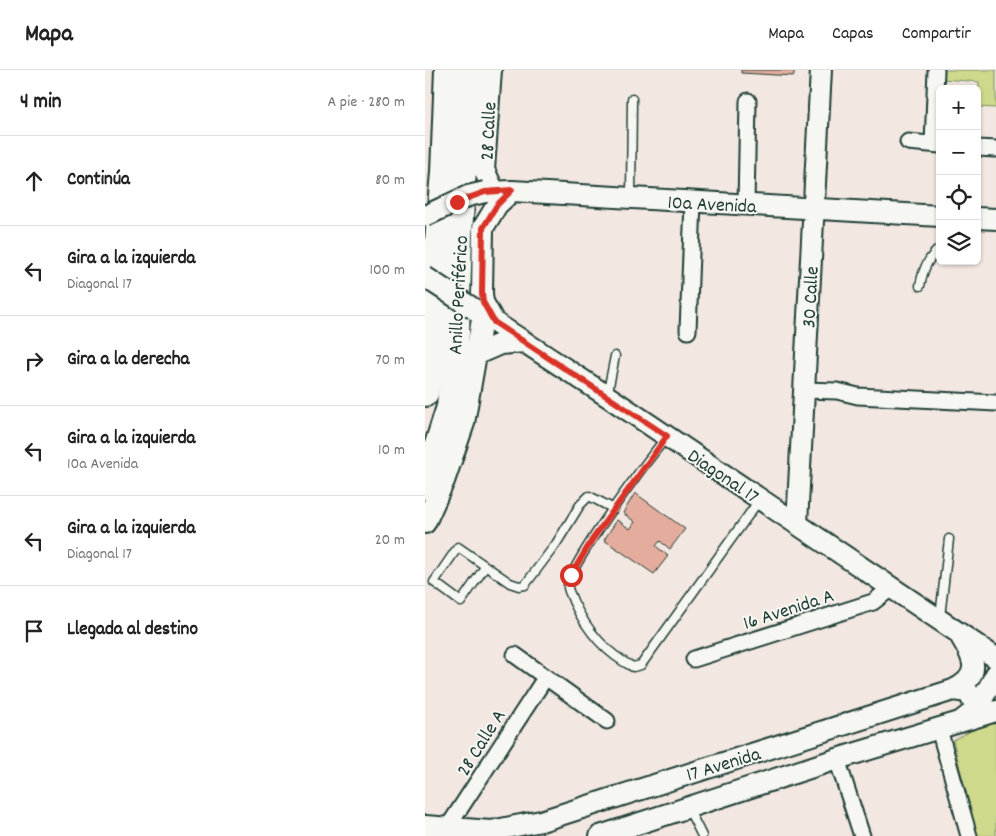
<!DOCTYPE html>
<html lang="es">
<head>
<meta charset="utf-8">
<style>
	body { margin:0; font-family:Dekko,sans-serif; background:#f2f2f2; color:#222 }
	.controls { position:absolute; right:15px; top:15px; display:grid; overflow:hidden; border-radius:8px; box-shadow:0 1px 4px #0004 }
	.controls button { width:45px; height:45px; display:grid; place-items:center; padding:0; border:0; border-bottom:1px solid #e0e0e0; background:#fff; color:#222; font:25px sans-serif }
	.stop { position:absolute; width:15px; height:15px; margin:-11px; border:4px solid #d93025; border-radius:50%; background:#fff }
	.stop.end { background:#d93025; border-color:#fff; box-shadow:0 1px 5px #0008 }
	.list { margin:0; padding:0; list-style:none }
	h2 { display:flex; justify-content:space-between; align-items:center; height:65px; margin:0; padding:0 20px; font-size:21px }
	h2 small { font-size:16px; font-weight:400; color:#767676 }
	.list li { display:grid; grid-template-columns:32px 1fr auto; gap:15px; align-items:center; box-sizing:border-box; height:90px; padding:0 20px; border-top:1px solid #e0e0e0 }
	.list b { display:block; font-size:19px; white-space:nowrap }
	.list p { margin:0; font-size:16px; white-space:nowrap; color:#767676 }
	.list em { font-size:16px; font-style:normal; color:#767676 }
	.icon { flex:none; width:28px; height:28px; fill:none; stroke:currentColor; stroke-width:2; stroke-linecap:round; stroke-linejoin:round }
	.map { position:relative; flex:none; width:571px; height:766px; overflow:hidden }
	header { display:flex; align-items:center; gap:30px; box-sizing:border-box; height:70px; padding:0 25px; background:#fff; border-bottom:1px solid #e0e0e0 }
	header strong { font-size:24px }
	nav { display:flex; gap:28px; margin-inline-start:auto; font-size:18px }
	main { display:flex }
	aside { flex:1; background:#fff }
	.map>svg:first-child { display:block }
	.green { fill:#ced98c; stroke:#768b60 }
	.building { fill:#e4ac9c; stroke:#1f3d34 }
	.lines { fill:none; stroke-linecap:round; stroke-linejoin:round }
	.lane-casing { stroke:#1f3d34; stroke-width:11 }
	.street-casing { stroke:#1f3d34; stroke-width:19 }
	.secondary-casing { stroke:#1f3d34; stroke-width:24 }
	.highway-casing { stroke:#1f3d34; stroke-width:30 }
	.lane { stroke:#f6f6f2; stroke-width:8 }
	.street { stroke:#f6f6f2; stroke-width:15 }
	.secondary { stroke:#f6f6f2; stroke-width:20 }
	.highway { stroke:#f6f6f2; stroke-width:26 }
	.secondary-bridge-casing { stroke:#1f3d34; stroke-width:24; stroke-linecap:butt }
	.secondary-bridge { stroke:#f6f6f2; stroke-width:20 }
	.route { stroke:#d93025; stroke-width:6 }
	.labels { text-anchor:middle; stroke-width:4; stroke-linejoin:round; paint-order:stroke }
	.street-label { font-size:20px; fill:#1f3d34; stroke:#f6f6f2 }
</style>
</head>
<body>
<header>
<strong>Mapa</strong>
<nav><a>Mapa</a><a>Capas</a><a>Compartir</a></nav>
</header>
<main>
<aside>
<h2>4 min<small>A pie · 280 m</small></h2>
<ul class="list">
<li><svg class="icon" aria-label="ahead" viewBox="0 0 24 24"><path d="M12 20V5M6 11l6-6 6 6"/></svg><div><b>Continúa</b></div><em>80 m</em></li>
<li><svg class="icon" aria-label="left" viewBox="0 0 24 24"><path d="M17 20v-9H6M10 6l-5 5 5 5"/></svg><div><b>Gira a la izquierda</b><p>Diagonal 17</p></div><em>100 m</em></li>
<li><svg class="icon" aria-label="right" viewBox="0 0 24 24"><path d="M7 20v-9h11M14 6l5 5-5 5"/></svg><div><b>Gira a la derecha</b></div><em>70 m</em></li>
<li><svg class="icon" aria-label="left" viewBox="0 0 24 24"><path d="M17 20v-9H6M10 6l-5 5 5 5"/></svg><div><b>Gira a la izquierda</b><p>10a Avenida</p></div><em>10 m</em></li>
<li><svg class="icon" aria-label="left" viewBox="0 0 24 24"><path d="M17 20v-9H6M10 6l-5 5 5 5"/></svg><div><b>Gira a la izquierda</b><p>Diagonal 17</p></div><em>20 m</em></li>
<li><svg class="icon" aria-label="arrive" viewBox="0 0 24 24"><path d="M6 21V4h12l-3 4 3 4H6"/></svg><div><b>Llegada al destino</b></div></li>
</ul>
</aside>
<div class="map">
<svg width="571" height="766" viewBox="0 0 571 766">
	<rect width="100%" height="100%" fill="#f2e7e1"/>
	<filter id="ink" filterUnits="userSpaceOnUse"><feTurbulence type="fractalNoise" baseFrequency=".02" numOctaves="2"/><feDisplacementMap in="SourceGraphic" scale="10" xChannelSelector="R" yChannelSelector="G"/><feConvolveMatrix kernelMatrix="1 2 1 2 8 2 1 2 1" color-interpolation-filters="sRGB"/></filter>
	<g filter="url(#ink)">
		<path class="green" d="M518,0H571V38L553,37L554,12L518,9Z
			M571,652V766H552L528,670L548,660Z"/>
		<path class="building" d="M316,0H369V6L316,3Z
			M210,423L260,459L245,479L235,471L231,476L243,486L229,504L179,470L192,450L205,459L210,452L198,443Z"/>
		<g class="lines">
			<g class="lane-casing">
				<path id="lane" d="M206,127L207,29
					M495,216C498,200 502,189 515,178
					M182,326L190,286
					M241,368C224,388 142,497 143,517C143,521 147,527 148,531C161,559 180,583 208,597L216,595L335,429
					M60,497L36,532L9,512L33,477L85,513L94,516L100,515L131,474L155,435L164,426L189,439
					M515,547L524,469
					M263,738L277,766"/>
			</g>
			<g class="street-casing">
				<path id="street" d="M483,72L515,75
					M508,74L511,0
					M552,78L571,79
					M321,135L323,31
					M263,261L268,132
					M378,320L412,321L433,326L571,333
					M90,585L182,651
					M269,589L448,532L465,519
					M514,659L544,766
					M412,689L437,766
					M23,757L120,608"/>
			</g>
			<g class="secondary-casing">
				<path id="secondary" d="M66,0L59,100L69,121
					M60,122L87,121L515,146
					M552,148L571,149
					M49,239L182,326L571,588
					M69,252L58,232L57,223L58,158L72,135L87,121
					M52,284L75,274L100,272
					M0,453L19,411L39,353L58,244
					M372,454L396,0
					M528,620L543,622L550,635L548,642L535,652
					M550,635L559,626L571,604
					M0,756L66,761L116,751L528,620C557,606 550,590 536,567
					M175,766L412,689L571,641"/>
			</g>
			<g class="highway-casing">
				<path id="highway" d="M0,323L19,102L23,0
					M0,416L25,337L31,263L34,164L44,0"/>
			</g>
			<use href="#lane" class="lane"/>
			<use href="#street" class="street"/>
			<use href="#secondary" class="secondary"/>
			<use href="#highway" class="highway"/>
			<g class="secondary-bridge-casing">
				<path id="secondary-bridge" d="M0,146L43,126L60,122
					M0,207L49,239"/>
			</g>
			<use href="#secondary-bridge" class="secondary-bridge"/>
		</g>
	</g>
	<g class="lines" filter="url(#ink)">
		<path class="route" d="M32,132L60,122L87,120L72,135L58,158L57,224L58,232L69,252L242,366L167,470L146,505"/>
	</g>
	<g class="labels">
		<g class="street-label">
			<text transform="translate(62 61) rotate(-87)" y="7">28 Calle</text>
			<text transform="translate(287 133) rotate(3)" y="7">10a Avenida</text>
			<text transform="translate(32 225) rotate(-87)" y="7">Anillo Periférico</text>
			<text transform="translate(384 227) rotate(-87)" y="7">30 Calle</text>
			<text transform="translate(299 405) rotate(34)" y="7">Diagonal 17</text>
			<text transform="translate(363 538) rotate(-18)" y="7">16 Avenida A</text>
			<text transform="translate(55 672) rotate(-58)" y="7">28 Calle A</text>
			<text transform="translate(298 693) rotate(-17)" y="7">17 Avenida</text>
		</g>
	</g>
</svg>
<div class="controls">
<button>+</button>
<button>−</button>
<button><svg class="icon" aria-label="locate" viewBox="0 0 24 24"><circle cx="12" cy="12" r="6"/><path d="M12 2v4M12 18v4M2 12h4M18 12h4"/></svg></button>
<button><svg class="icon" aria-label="layers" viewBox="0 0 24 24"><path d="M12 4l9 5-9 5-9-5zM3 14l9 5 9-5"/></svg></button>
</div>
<div class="stop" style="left:146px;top:505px"></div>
<div class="stop end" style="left:32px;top:132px"></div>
</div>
</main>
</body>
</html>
